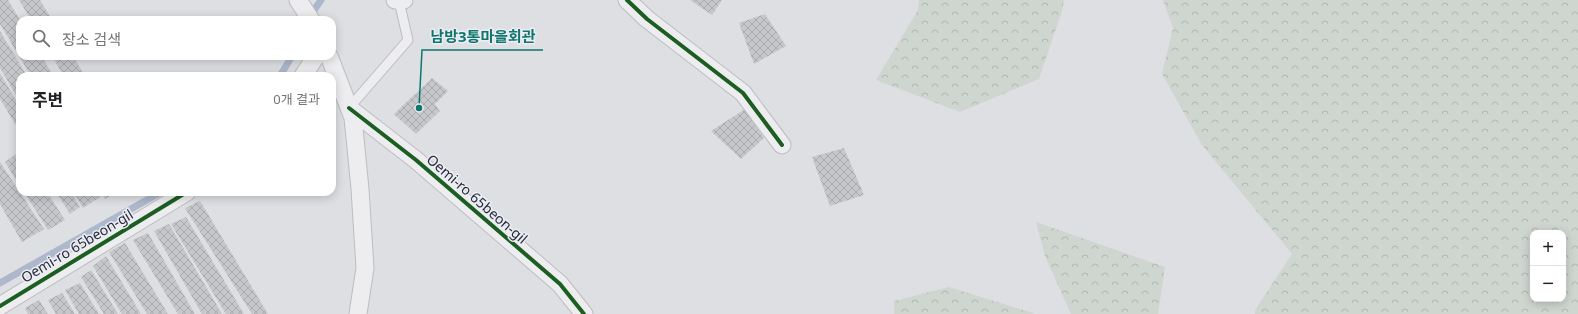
<!DOCTYPE html>
<html lang="ko">
<head>
<meta charset="utf-8">
<style>
	body { margin:0; font-family:"Noto Sans","Noto Sans KR",sans-serif; background:#f6f6f6; color:#202124 }
	.controls { position:absolute; right:12px; bottom:12px; display:grid; overflow:hidden; border-radius:8px; box-shadow:0 2px 10px #0003 }
	.controls button { width:36px; height:36px; display:grid; place-items:center; padding:0; border:0; border-bottom:1px solid #e0e0e0; background:#fff; color:#202124; font:20px sans-serif }
	.list { margin:0; padding:0; list-style:none }
	h2 { display:flex; justify-content:space-between; align-items:center; height:52px; margin:0; padding:0 16px; font-size:17px }
	h2 small { font-size:13px; font-weight:400; color:#757577 }
	.icon { flex:none; width:22px; height:22px; fill:none; stroke:currentColor; stroke-width:2; stroke-linecap:round; stroke-linejoin:round }
	.map { position:relative; flex:none; width:1578px; height:314px; overflow:hidden }
	.search { position:absolute; background:#fff; box-shadow:0 2px 10px #0003; left:16px; top:16px; width:320px; height:44px; display:flex; align-items:center; gap:10px; box-sizing:border-box; padding:0 14px; border-radius:12px; color:#757577; font-size:15px }
	.panel { position:absolute; background:#fff; box-shadow:0 2px 10px #0003; left:16px; top:72px; width:320px; height:124px; border-radius:12px }
	.map>svg:first-child { display:block }
	.forest { fill:url(#forest-crowns); fill-rule:evenodd }
	.lines { fill:none; stroke-linecap:round; stroke-linejoin:round }
	.stream { stroke:#aeb8cc; stroke-width:7 }
	.building { fill:url(#building-cross-hatch) }
	.service-casing { stroke:#bcbdc1; stroke-width:11 }
	.minor-casing { stroke:#bcbdc1; stroke-width:19 }
	.service { stroke:#ededf0; stroke-width:9 }
	.minor { stroke:#ededf0; stroke-width:17 }
	.cycleway-casing { stroke:#ebedf3; stroke-width:6 }
	.cycleway { stroke:#1b5e20; stroke-width:4 }
	.labels { text-anchor:middle; stroke-width:3; stroke-linejoin:round; paint-order:stroke }
	.street-label { font-size:14px; fill:#272b3a; stroke:#ebedf3 }
	.leader { fill:none; stroke:#0f766e; stroke-width:1.5 }
	.callout-dot { fill:#0f766e; stroke:#ebedf3; stroke-width:1.5 }
	.callout-label { font-size:15px; text-anchor:middle; font-weight:bold; fill:#0f766e; stroke:#ebedf3; stroke-width:3; stroke-linejoin:round; paint-order:stroke }
</style>
</head>
<body>
<div class="map">
<svg width="1578" height="314" viewBox="0 0 1578 314">
	<defs>
		<pattern id="forest-crowns" width="20" height="18" patternUnits="userSpaceOnUse"><rect width="20" height="18" fill="#ced6cf"/><path d="M2 6a3 3 0 1 1 6 0M12 15a3 3 0 1 1 6 0" fill="none" stroke="#b1b8b2"/></pattern>
		<pattern id="building-cross-hatch" width="8" height="8" patternUnits="userSpaceOnUse"><rect width="8" height="8" fill="#c6c7cb"/><path d="M0 0l8 8M0 8l8-8" fill="none" stroke="#aaabaf"/></pattern>
	</defs>
	<rect width="100%" height="100%" fill="#dedfe3"/>
	<path class="forest" d="M919,0H1064L1062,11L1039,79L960,112L876,80L918,10Z
		M1163,0H1578V314H1255V310L1292,254L1202,145L1162,74L1173,28ZM1533,233H1563V299H1533Z
		M1036,222L1165,267L1158,314H1071L1045,256Z
		M949,287L1036,314H894V301Z"/>
	<g class="lines">
		<path class="stream" d="M310,16L321,0
			M280,76L292,56
			M0,283L161,192"/>
	</g>
	<path class="building" d="M0,0H8L20,20V56H42L53,76H31L0,24Z
		M19,0H40L52,20H31Z
		M690,0H722L712,15Z
		M765,14L786,46L754,64L739,23Z
		M0,31L27,76H20V102L0,68Z
		M52,56H73L85,76H64Z
		M0,73L20,107V132L0,99Z
		M432,78L448,91L435,104L440,111L416,134L394,114Z
		M745,109L764,138L741,159L711,131Z
		M844,148L864,195L830,206L812,157Z
		M20,151V186L5,162Z
		M0,162L44,229L22,242L0,204Z
		M24,192H47L65,220L48,230Z
		M56,192H71L80,207L70,214Z
		M73,192H97L100,197L83,208Z
		M101,192H116L105,199Z
		M200,201L268,314H252L185,208Z
		M186,217L244,314H226L171,224Z
		M169,224L222,314H202L154,231Z
		M148,233L195,314H178L133,240Z
		M125,243L168,314H147L109,252Z
		M106,256L141,314H122L93,266Z
		M91,270L118,314H104L81,277Z
		M80,283L99,314H79L65,290Z
		M62,293L75,314H56L48,300Z
		M39,300L48,314H28L25,308Z"/>
	<g class="lines">
		<g class="service-casing">
			<path id="service" d="M349,108L408,40L399,1"/>
		</g>
		<g class="minor-casing">
			<path id="minor" d="M298,0L311,20
				M395,0H404
				M627,0L647,19L743,93L782,145
				M329,56L353,118L360,189L365,268L358,314
				M303,76L316,56
				M349,108L416,160L560,284L584,314
				M0,306L187,192"/>
		</g>
		<use href="#service" class="service"/>
		<use href="#minor" class="minor"/>
		<g class="cycleway-casing">
			<path id="cycleway" d="M627,0L647,19L743,93L782,145
				M349,108L416,160L560,284L584,314
				M0,306L187,192"/>
		</g>
		<use href="#cycleway" class="cycleway"/>
	</g>
	<g class="labels">
		<g class="street-label">
			<text transform="translate(477 199) rotate(41)" y="5">Oemi-ro 65beon-gil</text>
			<text transform="translate(77 246) rotate(-31)" y="5">Oemi-ro 65beon-gil</text>
		</g>
	</g>
	<path class="leader" d="M419 108L422 50H543"/>
	<circle class="callout-dot" cx="419" cy="108" r="4"/>
	<g class="callout-label">
		<text x="483" y="42">남방3통마을회관</text>
	</g>
</svg>
<div class="controls">
<button>+</button>
<button>−</button>
</div>
<div class="search"><svg class="icon" aria-label="search" viewBox="0 0 24 24"><circle cx="10" cy="10" r="6"/><path d="M15 15l6 6"/></svg>장소 검색</div>
<section class="panel">
<h2>주변<small>0개 결과</small></h2>
<ul class="list">
</ul>
</section>
</div>
</body>
</html>
